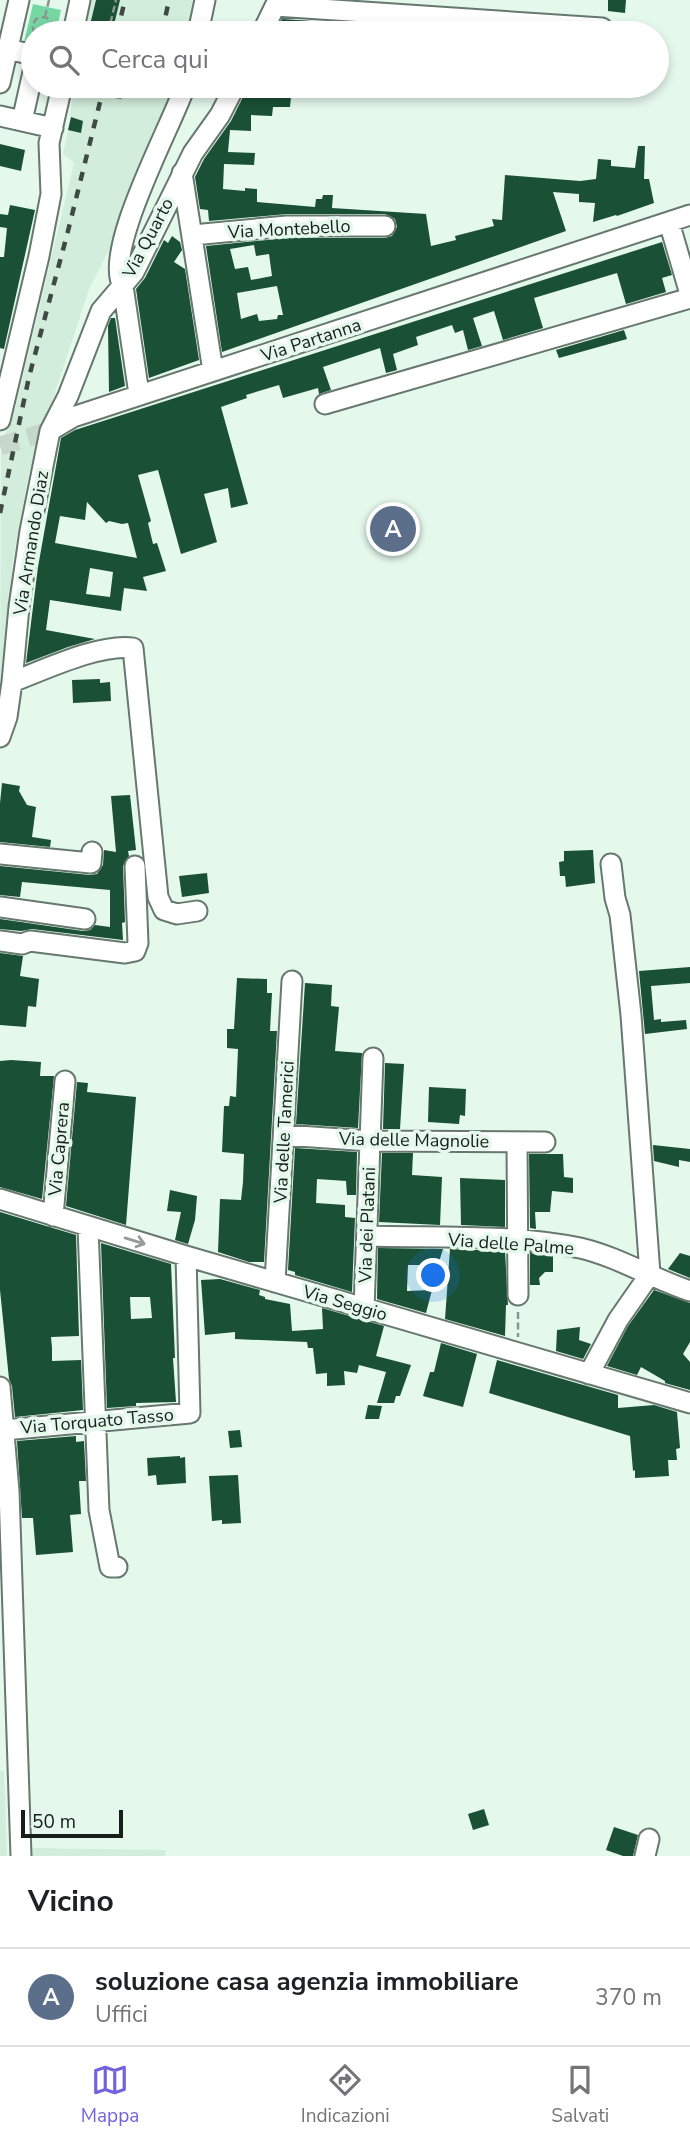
<!DOCTYPE html>
<html lang="it">
<head>
<meta charset="utf-8">
<style>
	body { margin:0; font-family:"Nunito Sans",sans-serif; background:#f2f2f2; color:#202124 }
	.scale { position:absolute; left:21px; bottom:18px; width:102px; box-sizing:border-box; padding-left:7px; border:4px solid #181f1a; border-top:0; font-size:19px; line-height:24px; white-space:nowrap; color:#181f1a; -webkit-text-stroke:5px #e5f8ec; paint-order:stroke }
	.you { position:absolute; left:434px; top:1276px; width:24px; height:24px; margin:-18px; border:5px solid #fff; border-radius:50%; background:#1a73e8; box-shadow:0 0 0 10px #1a73e833 }
	.badge { display:grid; place-items:center; width:46px; height:46px; border-radius:50%; background:#7163de; color:#fff; font-size:23px; font-weight:700 }
	.pin { position:absolute; translate:-50% -50%; border:4px solid #fff; box-shadow:0 2px 7px #0006 }
	.list { margin:0; padding:0; list-style:none }
	h2 { display:flex; justify-content:space-between; align-items:center; height:91px; margin:0; padding:0 28px; font-size:30px }
	h2 small { font-size:23px; font-weight:400; color:#757577 }
	.list li { display:grid; grid-template-columns:46px 1fr auto; gap:21px; align-items:center; box-sizing:border-box; height:98px; padding:0 28px; border-top:2px solid #e0e0e0 }
	.list b { display:block; font-size:26px; white-space:nowrap }
	.list p { margin:0; font-size:23px; white-space:nowrap; color:#757577 }
	.list em { font-size:23px; font-style:normal; color:#757577 }
	.icon { flex:none; width:38px; height:38px; fill:none; stroke:currentColor; stroke-width:2; stroke-linecap:round; stroke-linejoin:round }
	.map { position:relative; flex:none; width:690px; height:1856px; overflow:hidden }
	.search { position:absolute; background:#fff; box-shadow:0 4px 10px #0003; left:21px; right:21px; top:21px; height:77px; display:flex; align-items:center; gap:18px; box-sizing:border-box; padding:0 24px; border-radius:38px; color:#757577; font-size:26px }
	.sheet { height:189px; background:#fff }
	nav { display:flex; justify-content:space-around; align-items:center; box-sizing:border-box; height:98px; border-top:2px solid #e0e0e0; background:#fff; font-size:19px; color:#757577 }
	nav a { display:grid; justify-items:center; gap:4px }
	nav .on { color:#7163de }
	.map>svg:first-child { display:block }
	.built { fill:#d2eddc }
	.green { fill:#75d7a2 }
	.building { fill:#1a5035; fill-rule:evenodd }
	.lines { fill:none; stroke-linecap:round; stroke-linejoin:round }
	.minor-tunnel { stroke:#c6d7cc; stroke-width:19; stroke-dasharray:19 10; stroke-linecap:butt }
	.minor-casing { stroke:#67786e; stroke-width:23 }
	.path { stroke:#8a978e; stroke-width:2.5; stroke-dasharray:7 3.5; stroke-linecap:butt }
	.minor { stroke:#fff; stroke-width:19 }
	.rail { stroke:#404943; stroke-width:4.5; stroke-dasharray:9 9; stroke-linecap:butt }
	.oneway { stroke:#979a98 }
	.labels { text-anchor:middle; stroke-width:7; stroke-linejoin:round; paint-order:stroke }
	.street-label { font-size:18px; fill:#181f1a; stroke:#e5f8ec }
</style>
</head>
<body>
<div class="map">
<svg width="690" height="1856" viewBox="0 0 690 1856">
	<rect width="100%" height="100%" fill="#e5f8ec"/>
	<path class="built" d="M90,0H201L195,33H82Z
		M69,86H181L128,213L89,289L29,472L13,559L0,691L1,454L11,410H15L74,163L63,154L71,117L70,116L74,88Z
		M0,1771H4L7,1856H0Z
		M32,1848L165,1850V1856H32Z"/>
	<path class="green" d="M33,4L61,10L56,33H33V44L24,42Z"/>
	<path class="building" d="M96,0H120L112,33H88Z
		M608,0H626L625,13L608,11Z
		M282,19L373,25L372,33H275Z
		M244,95L291,97L290,107H273L272,116L251,115V131L230,130L228,152L255,153L254,165L224,164L223,189L245,191V188L257,189V202L315,207L316,199H322L323,195H333L332,208L426,214L431,246L456,240L455,236L494,226L492,219L502,220L505,175L580,181L596,179L598,159L611,160V166L635,168L638,146H645L644,179H649L654,203L617,216L616,215L593,222L595,203L579,202V194L553,192L566,231L222,352L206,246L288,238H385L392,236L397,227L395,219L385,214H287L209,221L208,210L200,209L195,177L204,159L231,121ZM254,245L256,256L269,254L272,276L251,280L248,267L235,269L230,249ZM277,286L283,315H278L277,319L259,321L257,314L241,319L237,293Z
		M71,117L83,121L81,133L68,130Z
		M0,144L25,150L21,171L0,166Z
		M10,205L35,210L4,349L0,348V257H4L7,228L0,227V214L8,215Z
		M172,236L180,242L182,250L174,262L185,269L199,360L149,378L136,289L145,278L164,240L168,243Z
		M662,242L672,275L662,278L666,292L626,304L617,273L534,298L543,328L503,340L494,311L473,318L482,346L468,350L463,330L455,333L452,325L416,337L418,345L393,354L397,370L386,373L380,348L323,367L331,390L319,394L318,388L283,398L279,385L246,395L247,398L221,407L248,504L231,508L228,488L204,494L217,542L181,554L158,470L138,475L151,521L148,523L153,544L157,543L166,571L143,577L147,591L124,588L121,611L50,600L46,630L95,639L68,647L26,663L38,567L61,438L75,430ZM87,502L106,523L109,521L122,524L128,523L137,558L55,543L60,516L85,520ZM90,568L113,572L110,597L86,594Z
		M111,318H115L125,386L109,392L108,326Z
		M624,330L627,339L559,358L556,350Z
		M100,679V683L110,682L111,701L73,703L72,680Z
		M2,783L20,786L19,791L27,805L36,807L32,837L51,840L50,847L0,842V803Z
		M130,795L136,850L128,851L129,856L123,866L125,922L122,923L123,940L32,929L21,931L0,929V919L83,931L90,930L95,925L110,927V890L22,882L20,897L0,895V866L90,875L97,874L103,865L104,850L116,852L111,796Z
		M593,850L595,883L566,887L565,876H560L559,862L564,861V851Z
		M207,873L209,893L182,897L179,876Z
		M0,953L23,956L20,976L39,979L36,1007L28,1006L26,1027L0,1025Z
		M690,967V983L651,986L654,1020L661,1019V1022L686,1020L687,1029L645,1034L639,971Z
		M237,978L267,979V993H272L270,1031H277L264,1262H249L218,1252L220,1199L241,1200L243,1182L244,1154L222,1152L224,1106H229L230,1096L236,1097L238,1049L227,1048V1029H234Z
		M305,983L332,985L331,1006L339,1007L335,1051L362,1053L358,1128L296,1124Z
		M11,1060L41,1062L40,1076H54L42,1199L0,1187V1061Z
		M385,1063L404,1064L400,1129H383Z
		M77,1082L88,1083L87,1092L136,1097L126,1225L66,1206Z
		M429,1087L466,1089L465,1116L460,1115L459,1124L428,1122Z
		M653,1145L690,1149V1162L679,1160V1167L654,1161Z
		M295,1148L357,1152L356,1195H347L346,1181L317,1179L316,1203L345,1205V1217L355,1218L352,1292L295,1275V1272L288,1270Z
		M382,1153H413L412,1175L442,1177L440,1225L379,1222Z
		M529,1154H563L564,1177L573,1178V1193L552,1191L550,1212H535L536,1229L530,1228Z
		M460,1178L505,1180V1227L461,1225Z
		M170,1190L197,1196L195,1220L188,1244L175,1240L181,1212L167,1211Z
		M0,1212L76,1235L79,1336L51,1337L52,1348V1361L81,1360L83,1410L15,1417L12,1386L9,1379L0,1290Z
		M101,1243L171,1264L175,1358H173L176,1402L136,1403V1406L107,1408ZM130,1297H150L152,1318L131,1319Z
		M378,1248L443,1249L438,1265H408L407,1291L432,1290L426,1313L377,1299Z
		M450,1249L505,1251L508,1305H506L505,1336L445,1319Z
		M530,1253L553,1256V1272H545L539,1278L540,1285H530Z
		M680,1253L690,1256V1278L668,1269Z
		M220,1279L260,1290L259,1295L265,1297V1299L290,1304L292,1331L323,1329L322,1308L384,1326L376,1356L411,1365L400,1396H396L394,1403H377L386,1372L359,1365L357,1373L344,1371L345,1385L327,1386V1373L316,1374L313,1348H308L307,1342L235,1339V1332L205,1335L201,1280Z
		M654,1290L690,1303V1342L683,1354L690,1362V1390L665,1383V1381L641,1367L637,1375L607,1366L628,1326Z
		M580,1327L579,1340L591,1344L583,1359L556,1351L557,1330Z
		M441,1343L477,1354L463,1407L423,1396L430,1372H434Z
		M497,1360L618,1395V1408L654,1405L677,1412L680,1448L676,1449L677,1460H668L669,1476L635,1478V1470L633,1471L630,1436L489,1393Z
		M368,1405L382,1406L379,1419H365Z
		M240,1430L242,1447L230,1448L228,1431Z
		M76,1436V1442L84,1441L86,1481H79L81,1514L70,1515L73,1552L36,1555L33,1518H22L17,1441Z
		M180,1456V1458L185,1457L186,1483L157,1485L156,1475L148,1476L147,1458Z
		M238,1475L241,1523L222,1524V1520L212,1521L209,1476Z
		M484,1809L489,1825L473,1830L468,1814Z
		M614,1827L638,1835L633,1856H623L606,1850Z"/>
	<g class="lines">
		<path class="minor-tunnel" d="M0,446L50,431"/>
		<g class="minor-casing">
			<path id="minor" d="M73,33L80,0
				M198,33L205,0
				M262,33L275,6L602,28
				M8,49L33,55
				M0,83L19,0
				M0,116L53,128
				M22,121L33,72
				M182,173L213,371
				M669,222L690,294
				M193,235L287,226H385
				M139,394L123,286C102,252 172,125 185,86
				M325,404L690,298
				M0,420L39,256L51,194L49,143L62,86
				M51,430L73,417L690,215
				M12,682C44,670 100,643 133,648L158,897L164,910L177,914L197,911
				M0,737L7,717L12,682L19,607L30,531L50,431L68,396L101,311L134,272L193,153L220,115L235,86
				M0,854L91,863L92,852
				M0,907L85,919
				M0,941L22,944L30,941L125,953L135,951L138,943L135,866
				M284,1135L370,1141L545,1142
				M517,1142L518,1295
				M0,1199L186,1256L690,1403
				M53,1216L65,1081
				M88,1227L99,1510L110,1567H117
				M367,1236C435,1238 514,1234 580,1248C619,1257 653,1279 690,1291
				M275,1282L292,981
				M364,1309L373,1058
				M589,1374L618,1320L650,1274L631,1015L620,915L615,898L611,864
				M0,1387L9,1491L21,1856
				M4,1430L190,1413L186,1256
				M645,1856L649,1839"/>
		</g>
		<path class="path" d="M45,17L49,0
			M35,33C31,28 33,24 36,19L45,17C52,20 56,26 51,33
			M108,33L116,0
			M97,86L95,92L104,87L112,96L124,99
			M518,1312V1337"/>
		<use href="#minor" class="minor"/>
		<path class="rail" d="M117,33L125,0
			M162,33L169,0
			M0,513L29,377L68,231L104,86"/>
	</g>
	<defs><path id="oneway-shaft" d="M-6 0H5M1.5-3L5.5 0L1.5 3" fill="none" stroke-width="1.6" stroke-linecap="round" stroke-linejoin="round" transform="scale(1.75)"/></defs>
	<use class="oneway" href="#oneway-shaft" transform="translate(135 1241) rotate(17)"/>
	<g class="labels">
		<g class="street-label">
			<text transform="translate(289 229) rotate(-3)" y="6">Via Montebello</text>
			<text transform="translate(148 238) rotate(-62)" y="6">Via Quarto</text>
			<text transform="translate(311 340) rotate(-18)" y="6">Via Partanna</text>
			<text transform="translate(31 543) rotate(-81)" y="6">Via Armando Diaz</text>
			<text transform="translate(284 1132) rotate(-87)" y="6">Via delle Tamerici</text>
			<text transform="translate(414 1140) rotate(1)" y="6">Via delle Magnolie</text>
			<text transform="translate(59 1149) rotate(-85)" y="6">Via Caprera</text>
			<text transform="translate(367 1225) rotate(-88)" y="6">Via dei Platani</text>
			<text transform="translate(511 1244) rotate(4)" y="6">Via delle Palme</text>
			<text transform="translate(345 1303) rotate(16)" y="6">Via Seggio</text>
			<text transform="translate(97 1421) rotate(-5)" y="6">Via Torquato Tasso</text>
		</g>
	</g>
</svg>
<div class="scale">50 m</div>
<div class="you"></div>
<div class="pin badge" style="left:393px;top:529px;background:#5c6f8a">A</div>
<div class="search"><svg class="icon" aria-label="search" viewBox="0 0 24 24"><circle cx="10" cy="10" r="6"/><path d="M15 15l6 6"/></svg>Cerca qui</div>
</div>
<section class="sheet">
<h2>Vicino<small></small></h2>
<ul class="list">
<li><span class="badge" style="background:#5c6f8a">A</span><div><b>soluzione casa agenzia immobiliare</b><p>Uffici</p></div><em>370 m</em></li>
</ul>
</section>
<nav>
<a class="on"><svg class="icon" aria-label="map" viewBox="0 0 24 24"><path d="M3 6l6-2 6 2 6-2v14l-6 2-6-2-6 2zM9 4v14M15 6v14"/></svg>Mappa</a>
<a><svg class="icon" aria-label="directions" viewBox="0 0 24 24"><path d="M12 3l9 9-9 9-9-9zM9 14v-3h6M13 9l2 2-2 2"/></svg>Indicazioni</a>
<a><svg class="icon" aria-label="saved" viewBox="0 0 24 24"><path d="M7 4h10v16l-5-4-5 4z"/></svg>Salvati</a>
</nav>
</body>
</html>
